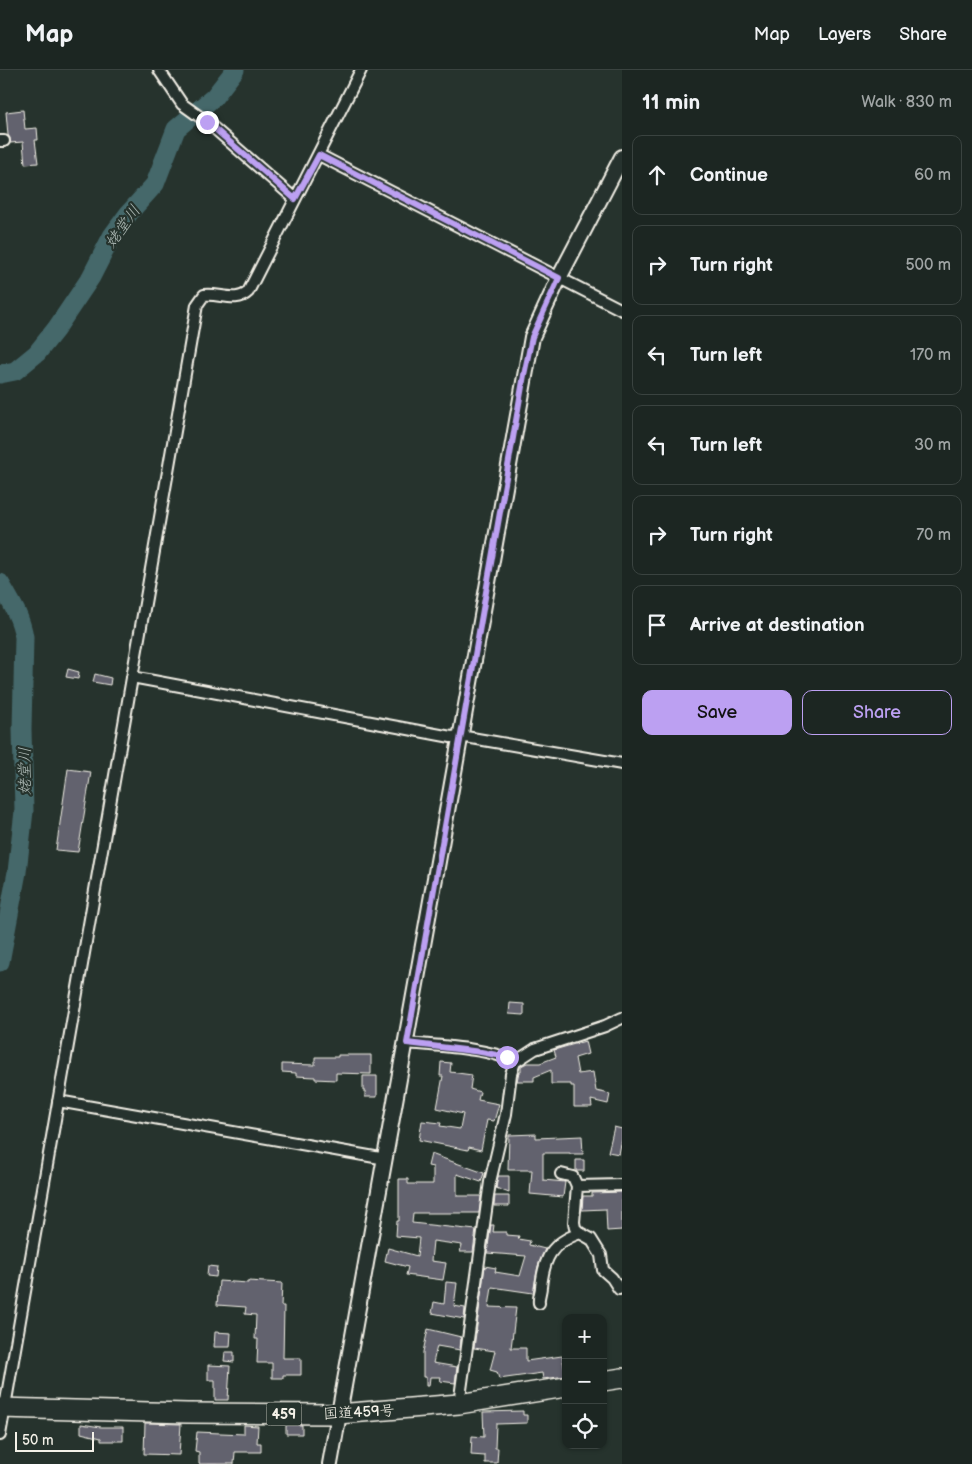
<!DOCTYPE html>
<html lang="en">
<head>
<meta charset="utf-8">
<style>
	body { margin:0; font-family:"Balsamiq Sans","Klee One",sans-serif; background:#29322f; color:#f1f3f6 }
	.controls { position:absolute; right:15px; bottom:15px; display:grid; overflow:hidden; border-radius:10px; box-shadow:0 1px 4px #0004 }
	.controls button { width:45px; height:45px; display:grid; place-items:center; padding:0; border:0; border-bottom:1px solid #3a4340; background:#1c2622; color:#f1f3f6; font:25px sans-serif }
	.scale { position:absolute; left:15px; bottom:12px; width:79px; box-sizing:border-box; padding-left:5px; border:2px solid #f4f1e8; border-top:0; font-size:14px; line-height:18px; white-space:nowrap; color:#f4f1e8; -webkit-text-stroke:4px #26332d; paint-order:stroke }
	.stop { position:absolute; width:15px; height:15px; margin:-11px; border:4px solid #bca0f2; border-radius:50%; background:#fff }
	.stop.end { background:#bca0f2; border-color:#fff; box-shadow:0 1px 5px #0008 }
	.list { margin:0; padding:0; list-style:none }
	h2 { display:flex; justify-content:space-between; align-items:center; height:65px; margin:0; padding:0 20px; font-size:21px }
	h2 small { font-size:16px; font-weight:400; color:#a0a5a5 }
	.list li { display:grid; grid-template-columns:32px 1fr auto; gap:15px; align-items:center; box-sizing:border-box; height:80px; margin:0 10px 10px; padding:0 10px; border:1px solid #3a4340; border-radius:10px }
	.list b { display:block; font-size:19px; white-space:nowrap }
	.list em { font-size:16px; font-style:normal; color:#a0a5a5 }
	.actions { display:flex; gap:10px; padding:15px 20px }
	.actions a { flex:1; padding:11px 0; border:1px solid #bca0f2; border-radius:10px; text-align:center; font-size:18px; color:#bca0f2 }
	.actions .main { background:#bca0f2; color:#111 }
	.icon { flex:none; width:28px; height:28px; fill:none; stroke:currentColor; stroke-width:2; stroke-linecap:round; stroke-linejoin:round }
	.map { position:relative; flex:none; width:622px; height:1394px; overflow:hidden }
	header { display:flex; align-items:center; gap:30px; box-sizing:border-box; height:70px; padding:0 25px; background:#1c2622; border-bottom:1px solid #3a4340 }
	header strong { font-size:24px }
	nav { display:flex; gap:28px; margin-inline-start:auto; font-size:18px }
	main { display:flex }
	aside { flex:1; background:#1c2622 }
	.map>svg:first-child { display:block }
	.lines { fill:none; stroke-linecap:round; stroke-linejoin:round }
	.river { stroke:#44676a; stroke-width:19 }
	.building { fill:#62626e; stroke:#f4f1e8 }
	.street-casing { stroke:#f4f1e8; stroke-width:14 }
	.secondary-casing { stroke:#f4f1e8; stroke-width:18 }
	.highway-casing { stroke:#f4f1e8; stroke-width:22 }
	.street { stroke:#26332d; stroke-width:10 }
	.secondary { stroke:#26332d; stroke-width:14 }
	.highway { stroke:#26332d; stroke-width:19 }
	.route { stroke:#bca0f2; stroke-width:6 }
	.labels { text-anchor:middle; stroke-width:4.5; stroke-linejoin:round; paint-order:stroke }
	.shield { fill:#26332d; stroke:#b6b8b0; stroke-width:1 }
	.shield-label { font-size:14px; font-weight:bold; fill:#f4f1e8 }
	.street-label { font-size:15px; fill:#f4f1e8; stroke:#26332d }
	.water-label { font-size:16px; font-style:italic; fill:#aebab6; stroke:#26332d }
</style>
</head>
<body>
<header>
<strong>Map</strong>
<nav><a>Map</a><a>Layers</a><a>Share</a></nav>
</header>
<main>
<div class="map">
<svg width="622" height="1394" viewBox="0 0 622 1394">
	<rect width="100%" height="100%" fill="#26332d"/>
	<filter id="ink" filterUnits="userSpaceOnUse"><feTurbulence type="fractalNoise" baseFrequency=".02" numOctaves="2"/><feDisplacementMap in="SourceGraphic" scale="10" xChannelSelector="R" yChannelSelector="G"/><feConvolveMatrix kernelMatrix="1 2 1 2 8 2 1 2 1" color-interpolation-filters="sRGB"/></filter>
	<g filter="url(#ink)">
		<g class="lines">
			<path class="river" d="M0,304L15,301L37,283L56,259L91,207L112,166L129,143L155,114L176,59L214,27L235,0
				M0,513C10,530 21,547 24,567L22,659L24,741L17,802L0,892"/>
		</g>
		<path class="building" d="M23,40L25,59L37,58L38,70H35L38,93L25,94L23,72L10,73V68L8,65L6,42Z
			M68,599L79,602L78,609L66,607Z
			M95,604L111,608L110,615L93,612Z
			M68,699L91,702L78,782L56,780Z
			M510,933L524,934V945L509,944Z
			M585,971L588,984L575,988L578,1004L593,1002L596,1021L610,1024L608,1034L591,1030L592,1037H574V1016H571V1014H551V1000L534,1007V1011H517L519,1002H521V996L527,993H540L556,987L554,980Z
			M338,985H371V1004L336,1003V1010L315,1009V1007L296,1006V1003L282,1002V994L315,995V987H338Z
			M441,992L451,993L450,1002L472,1005L470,1019L480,1022L478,1030L499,1034L494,1051L487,1050L481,1080L469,1077L468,1080L419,1070L422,1051L441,1053L440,1056L460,1059L463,1044L437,1038L443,1006H440Z
			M363,1006H377V1027H365V1021H363Z
			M614,1057L622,1059V1069L619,1084L608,1082Z
			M536,1064V1068L582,1066L583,1084H570V1083H543V1110L565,1112L563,1127L530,1124L532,1100H508L509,1065Z
			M431,1084L484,1103L481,1112L457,1104V1126H481L479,1143H413L412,1153L476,1160L473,1182H460L462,1175L433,1171L431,1191L446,1193L443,1210L406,1205L408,1197L385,1191L388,1178L417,1186L419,1168L396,1166L397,1151H399V1109H408V1114H433V1097L428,1096Z
			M576,1090H584V1101H576Z
			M498,1106H509V1123L496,1118Z
			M622,1122V1160L607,1161L606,1139L582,1140L583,1126H592V1123Z
			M495,1126H509V1136H494Z
			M491,1155H494L493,1162H506V1165L519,1166L518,1169L530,1171L529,1175L545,1179L538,1196L533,1223L492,1217L489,1237L516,1238L511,1278H526V1291L562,1286L566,1306L543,1309L542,1303L499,1309L497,1302L490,1300L495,1281L474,1278L485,1196L496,1198L495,1202L520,1206L526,1186L487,1183Z
			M208,1196L217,1197L216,1207L207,1206Z
			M219,1211L248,1213V1211L282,1213L281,1236H284L283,1288H301V1305H283V1308H272V1293H257L258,1269H255L256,1245L245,1244L246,1237L217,1235Z
			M446,1212L457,1213L454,1236L465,1238L464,1249L432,1243L434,1232L444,1234Z
			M428,1259L461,1267L460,1280L437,1276L433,1293L457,1297L455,1313L440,1311L441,1307H430L429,1316H426V1307H423V1282Z
			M215,1262L231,1263L230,1277H214Z
			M225,1282H234V1292L224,1291Z
			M208,1295L230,1296L228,1330H215V1310H208Z
			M523,1341V1345H527V1353L496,1354L495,1378H498L497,1393H485V1386L471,1385L472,1366L484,1367L483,1342Z
			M145,1353L181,1354L179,1385L144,1384Z
			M81,1354L101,1357H123V1371H101V1368L81,1363Z
			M244,1355L258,1356L257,1373H261V1382H235L234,1394H199V1382L195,1381L197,1362L244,1364Z
			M286,1355H302V1364H286Z"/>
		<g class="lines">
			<g class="street-casing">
				<path id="street" d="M159,0L182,34L207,52L295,129
					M0,71H4
					M319,85L622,240
					M132,607L451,667L460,666L622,694
					M407,973C436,976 491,978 515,992
					M58,1031L386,1089
					M561,1104L573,1107L577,1116L574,1152L575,1158L580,1163L591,1169L601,1185L603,1200L612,1208L619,1219
					M577,1116L622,1115
					M539,1233C538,1227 541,1222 541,1217C544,1188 551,1173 580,1163
					M459,1334L490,1112L506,1044L511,1004L515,992L535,979L605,956L622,948
					M0,1365L197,235L204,225C219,223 237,233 248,222L361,0"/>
			</g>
			<g class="secondary-casing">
				<path id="secondary" d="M330,1394L532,267L559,208L622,87"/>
			</g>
			<g class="highway-casing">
				<path id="highway" d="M603,1311L622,1308
					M0,1338L187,1343L338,1344L459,1334L566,1317"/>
			</g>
			<use href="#street" class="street"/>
			<use href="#secondary" class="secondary"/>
			<use href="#highway" class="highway"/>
		</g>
	</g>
	<g class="lines" filter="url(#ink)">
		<path class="route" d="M207,52L295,129L319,85L559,208L532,267L524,305L407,973L481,982L507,987"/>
	</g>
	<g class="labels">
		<rect class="shield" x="266.5" y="1332.5" width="35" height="23" rx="4"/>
		<g class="shield-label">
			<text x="284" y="1349">459</text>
		</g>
		<g class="street-label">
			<text transform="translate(359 1342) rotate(-3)" y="5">国道459号</text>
		</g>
		<g class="water-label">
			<text transform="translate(122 156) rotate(-54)" y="6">姥堂川</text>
			<text transform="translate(24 701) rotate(-90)" y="6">姥堂川</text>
		</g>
	</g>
</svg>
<div class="controls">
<button>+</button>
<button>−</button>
<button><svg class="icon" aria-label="locate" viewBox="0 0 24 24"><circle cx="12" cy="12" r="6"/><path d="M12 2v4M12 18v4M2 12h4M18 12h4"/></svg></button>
</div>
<div class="scale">50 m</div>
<div class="stop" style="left:507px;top:987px"></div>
<div class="stop end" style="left:207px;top:52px"></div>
</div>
<aside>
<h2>11 min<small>Walk · 830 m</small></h2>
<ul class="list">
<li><svg class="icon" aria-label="ahead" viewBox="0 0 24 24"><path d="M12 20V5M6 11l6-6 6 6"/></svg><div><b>Continue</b></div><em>60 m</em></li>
<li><svg class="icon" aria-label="right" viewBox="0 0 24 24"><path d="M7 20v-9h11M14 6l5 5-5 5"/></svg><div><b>Turn right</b></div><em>500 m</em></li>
<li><svg class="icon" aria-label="left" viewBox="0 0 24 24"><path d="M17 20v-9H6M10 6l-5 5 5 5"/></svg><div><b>Turn left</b></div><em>170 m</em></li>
<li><svg class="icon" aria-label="left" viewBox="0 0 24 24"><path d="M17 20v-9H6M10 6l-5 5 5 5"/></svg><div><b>Turn left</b></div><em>30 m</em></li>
<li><svg class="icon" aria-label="right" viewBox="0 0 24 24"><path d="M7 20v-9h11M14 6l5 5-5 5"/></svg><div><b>Turn right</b></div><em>70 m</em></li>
<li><svg class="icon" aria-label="arrive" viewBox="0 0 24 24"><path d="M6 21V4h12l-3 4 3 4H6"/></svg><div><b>Arrive at destination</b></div></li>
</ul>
<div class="actions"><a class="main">Save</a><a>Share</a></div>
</aside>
</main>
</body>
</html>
